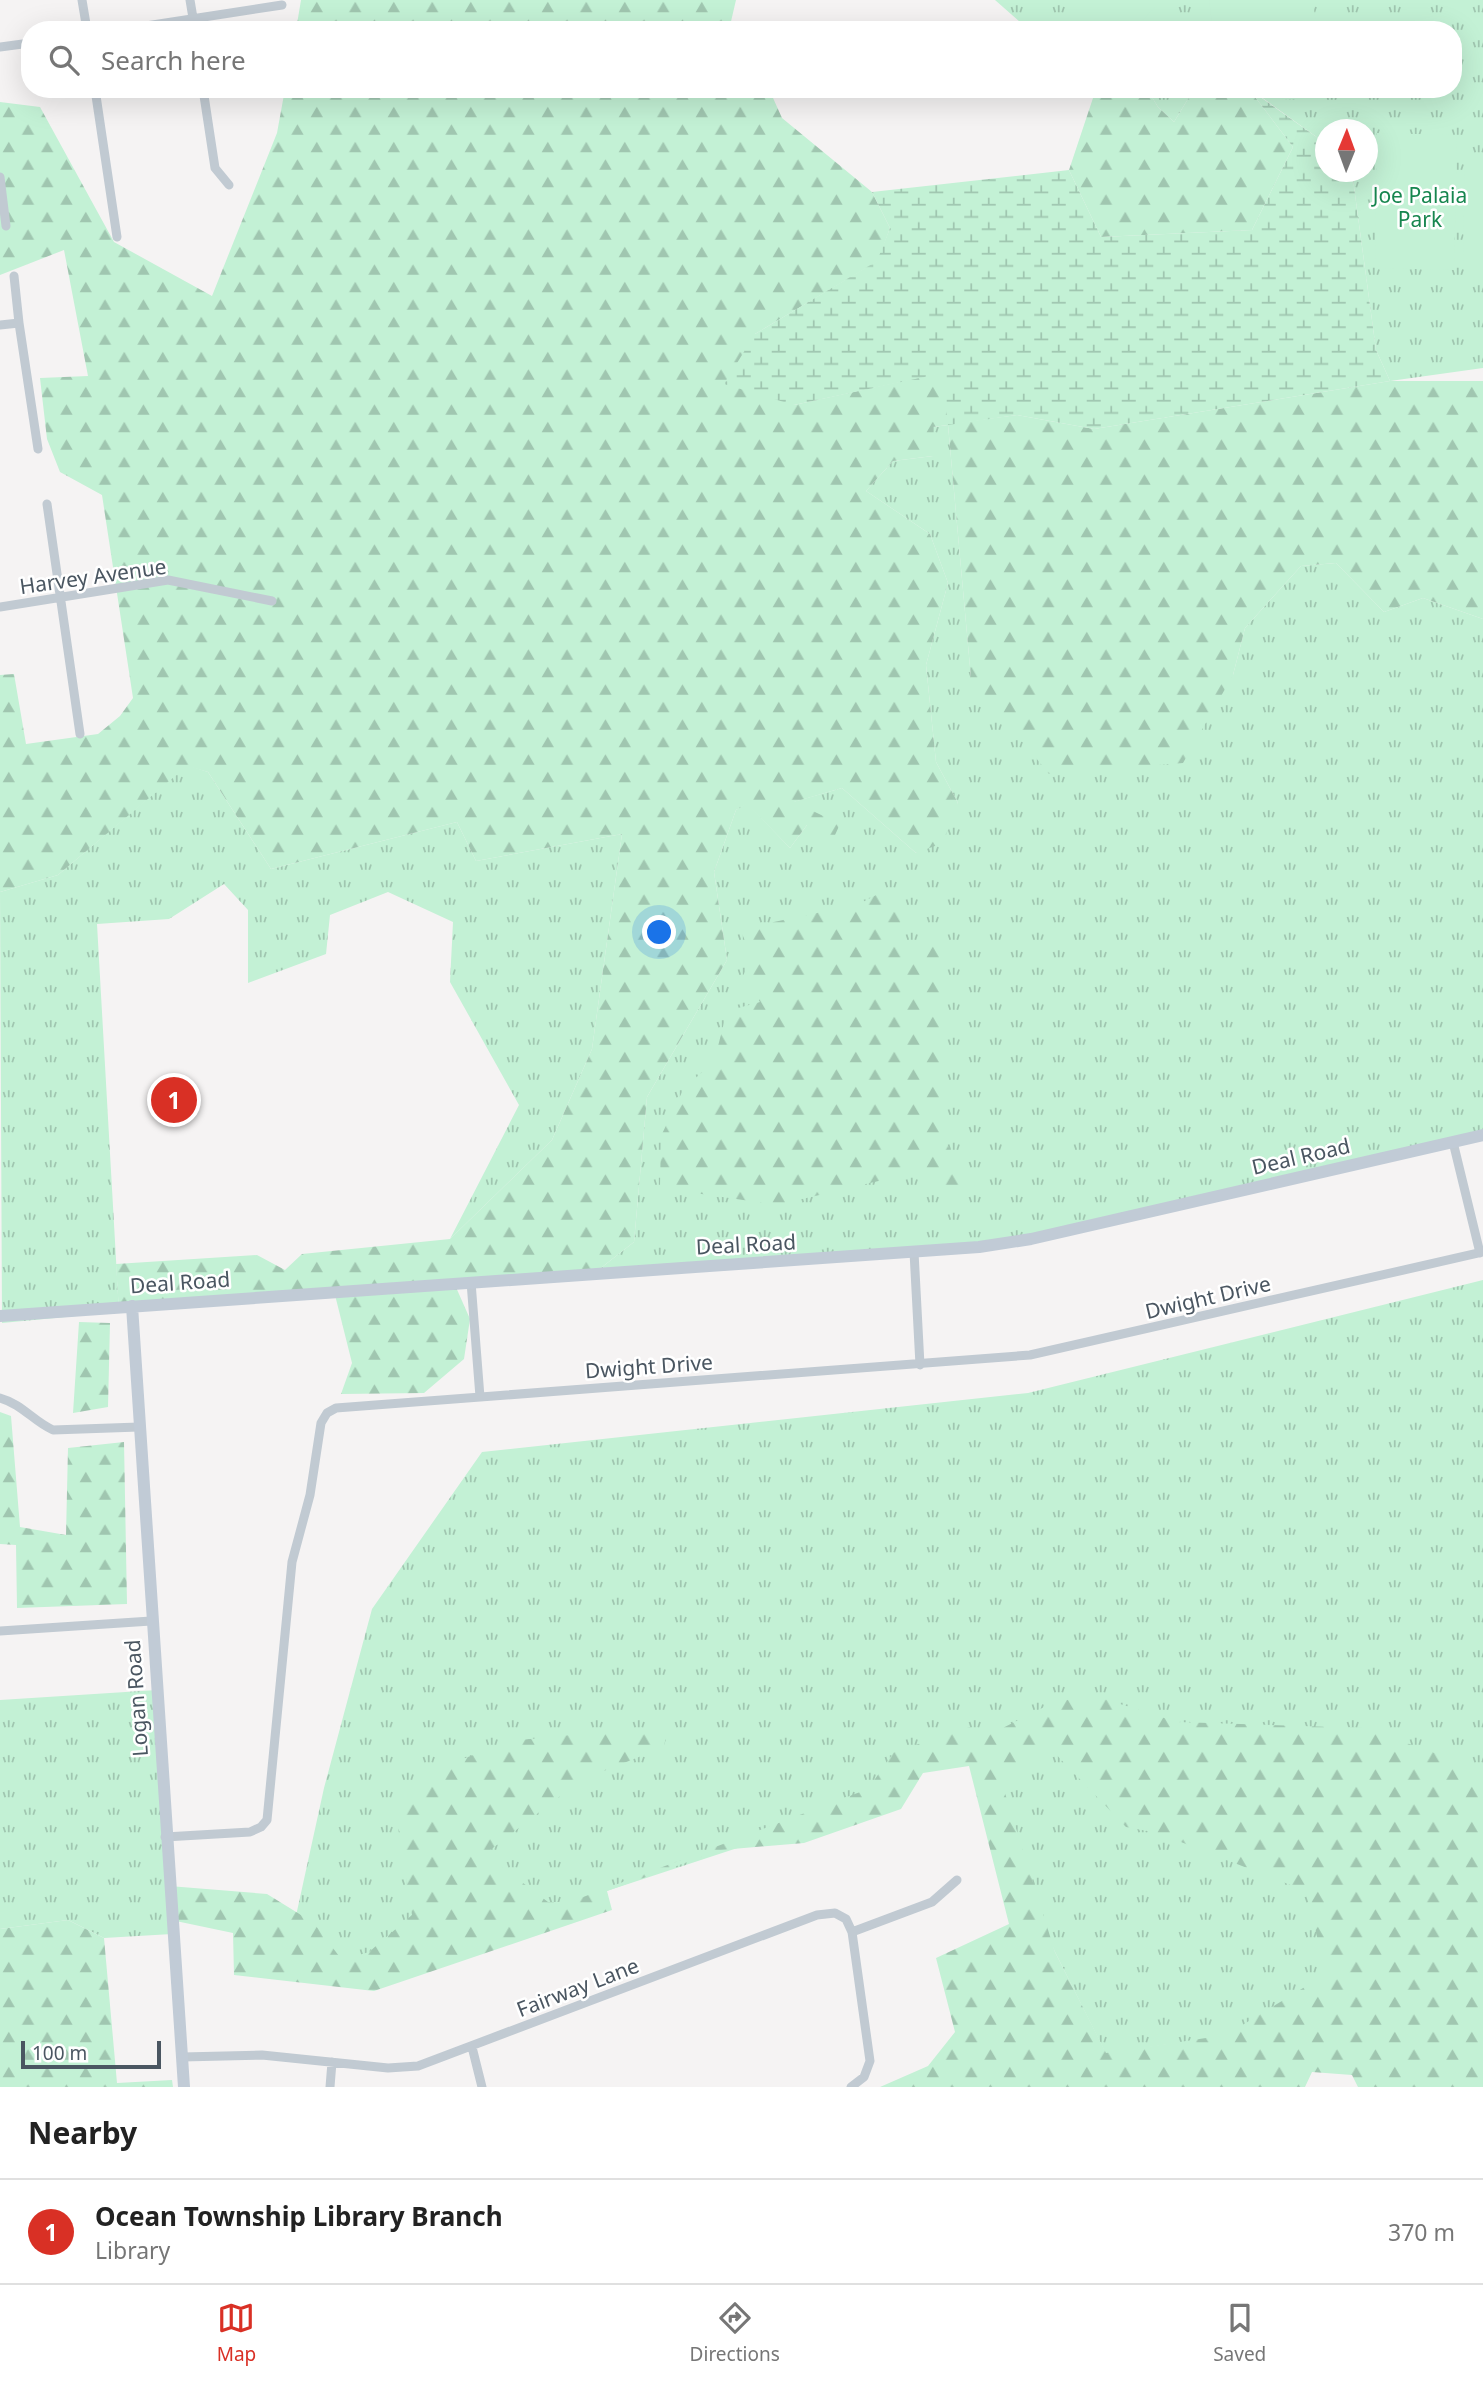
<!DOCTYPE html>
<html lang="en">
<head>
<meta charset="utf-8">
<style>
	body { margin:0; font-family:"Noto Sans",sans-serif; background:#f6f6f6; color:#222 }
	.compass { position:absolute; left:1315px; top:119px; width:63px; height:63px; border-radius:50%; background:#fff; box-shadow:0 7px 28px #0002; rotate:1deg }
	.scale { position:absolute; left:21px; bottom:18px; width:140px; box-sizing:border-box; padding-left:7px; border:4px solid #4a5661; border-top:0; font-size:19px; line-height:24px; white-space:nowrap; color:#4a5661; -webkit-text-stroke:5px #fff; paint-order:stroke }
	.you { position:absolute; left:660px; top:933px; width:24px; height:24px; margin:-18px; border:5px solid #fff; border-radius:50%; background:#1a73e8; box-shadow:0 0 0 10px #1a73e833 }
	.badge { display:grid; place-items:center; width:46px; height:46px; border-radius:50%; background:#d93025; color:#fff; font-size:23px; font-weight:700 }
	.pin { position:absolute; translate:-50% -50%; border:4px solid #fff; box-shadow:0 2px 7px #0006 }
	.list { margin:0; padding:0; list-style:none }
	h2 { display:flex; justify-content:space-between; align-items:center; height:91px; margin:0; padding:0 28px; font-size:30px }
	h2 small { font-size:23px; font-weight:400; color:#767676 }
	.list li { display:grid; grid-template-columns:46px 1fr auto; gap:21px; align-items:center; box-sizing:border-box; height:105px; padding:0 28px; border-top:2px solid #e0e0e0 }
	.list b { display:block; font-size:26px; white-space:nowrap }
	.list p { margin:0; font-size:23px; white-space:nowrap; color:#767676 }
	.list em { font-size:23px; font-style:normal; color:#767676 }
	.icon { flex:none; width:38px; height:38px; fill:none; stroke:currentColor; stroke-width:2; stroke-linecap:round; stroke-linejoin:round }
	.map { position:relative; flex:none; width:1483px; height:2087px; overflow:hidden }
	.search { position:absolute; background:#fff; box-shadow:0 7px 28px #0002; left:21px; right:21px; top:21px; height:77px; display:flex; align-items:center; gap:18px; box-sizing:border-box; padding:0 24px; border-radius:28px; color:#767676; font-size:26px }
	.sheet { height:196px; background:#fff }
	nav { display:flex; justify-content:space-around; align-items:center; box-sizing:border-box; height:98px; border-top:2px solid #e0e0e0; background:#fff; font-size:19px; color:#767676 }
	nav a { display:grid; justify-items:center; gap:4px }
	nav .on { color:#d93025 }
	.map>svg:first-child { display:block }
	.grass { fill:url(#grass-tufts) }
	.forest { fill:url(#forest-firs); fill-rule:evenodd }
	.wetland { fill:url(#wetland-marsh) }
	.pitch { fill:#c3f1d5 }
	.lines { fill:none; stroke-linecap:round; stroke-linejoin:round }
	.street { stroke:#c1cad2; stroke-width:9 }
	.secondary { stroke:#c1cbd6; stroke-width:12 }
	.labels { text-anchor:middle; stroke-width:5; stroke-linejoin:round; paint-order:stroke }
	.park-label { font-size:21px; fill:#17864f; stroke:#fff }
	.street-label { font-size:21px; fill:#4a5661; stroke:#fff }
</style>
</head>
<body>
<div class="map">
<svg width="1483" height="2087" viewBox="0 0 1483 2087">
	<defs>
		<pattern id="grass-tufts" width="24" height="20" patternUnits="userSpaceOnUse" patternTransform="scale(1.75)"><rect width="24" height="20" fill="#c3f1d5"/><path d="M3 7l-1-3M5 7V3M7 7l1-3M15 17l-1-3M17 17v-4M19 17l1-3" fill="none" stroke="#a0c6b0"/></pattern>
		<pattern id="forest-firs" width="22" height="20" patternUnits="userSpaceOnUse" patternTransform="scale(1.75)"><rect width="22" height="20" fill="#c3f1d5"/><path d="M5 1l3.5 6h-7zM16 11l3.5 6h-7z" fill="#a0c6b0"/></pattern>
		<pattern id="wetland-marsh" width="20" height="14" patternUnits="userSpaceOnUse" patternTransform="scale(1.75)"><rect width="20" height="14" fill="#c3f1d5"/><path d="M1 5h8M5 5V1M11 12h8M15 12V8" fill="none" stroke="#a0c6b0"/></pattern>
	</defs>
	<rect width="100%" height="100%" fill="#f5f3f3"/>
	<path class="grass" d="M995,0H1483V368L1390,381L1376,350L1352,172H1368V130H1326L1325,143L1250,89H1453V30H1029Z
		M1147,89H1194L1174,122L1158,107Z
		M948,425L971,678L1233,675L1245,628L1301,566L1336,563L1384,612L1423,598L1483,619V1136L1014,1243L597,1271L634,1242L647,1097L727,960L714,872L736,810L747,803L790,848L807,825L793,802L842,788L916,853L958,803L936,762L926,665L948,583L930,534L866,491L893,461L933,456V427Z
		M187,765L208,772L271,869L457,822L476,861L622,834L592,1049L552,1140L450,1239L519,1105L450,982L453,922L388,892L330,915L326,954L248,983V910L224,884L169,919L97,924L119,1312L2,1323L0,892L58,875Z
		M1483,1280V1969L1217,2043L1169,2044L1106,2054L1055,1952L967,1742L880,1801L330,1982L292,1934L324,1788L372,1609L482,1452L1028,1393Z
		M157,1690L172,1934L104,1938L68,1920L0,1929V1700Z"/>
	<path class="forest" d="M301,0H736L729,30H296Z
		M285,89H769L782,118L872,192L890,228L878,261L755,334L794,405L944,372L949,424L1017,415L1094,429L1390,381H1483V619L1423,598L1384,612L1336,563L1301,566L1245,628L1233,675L1183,763L1049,774L971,678L948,425L933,427V456L893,461L866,491L930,534L948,583L926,665L936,762L958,803L943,843L916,853L842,788L794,802L840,824L830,846L807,825L790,848L747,804L736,810L714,872L727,960L647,1097L634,1242L597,1271L455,1285L470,1319L464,1359L424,1393L341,1394L352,1363L335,1295L119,1312L116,1264L257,1255L285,1270L302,1254L450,1239L552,1140L592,1049L622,834L476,861L457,822L271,869L208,772L187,766L58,875L0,892V675L14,674L26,744L98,734L120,716L133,698L102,495L60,472L47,439L40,378L88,376L64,250L0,275V102L40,107L114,242L212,296L277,133Z
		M1096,89H1147L1158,107L1174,122L1194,89H1249L1293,147L1252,230L1101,237L1069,170Z
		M876,895L900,911L901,940L941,941V1133L970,1187L955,1195L925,1170L777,1205L660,1188L661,1136L684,1088L714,1062L727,1011L760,1002L742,978L752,957L740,929L859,904Z
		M79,1322L110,1323L108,1407L73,1413Z
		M0,1412L11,1416L20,1527L66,1535L68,1448L124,1442L127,1604L17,1608L16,1545L0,1544Z
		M1098,1697L1177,1722L1364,1728L1483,1770V2087H1358L1352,2075L1312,2072L1305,2087H880L928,2066L955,2032L936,1958L1009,1924L969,1766L923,1773L901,1809L804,1843L721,1850L607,1891L612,1910L374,1991L234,1975L233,1933L171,1920L169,1886L267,1894L314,1923L342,1960L369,1952L412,1915L396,1815L427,1772L498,1746L520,1740L611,1731L667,1730L664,1747L581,1780L485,1854L548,1902H570L868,1789L894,1752L970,1727L987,1736L1056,1701ZM1046,1744L1126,1827L1158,1833L1306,1891L1326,1974L1226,2035L1106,2053L1055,1952L1004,1790Z
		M68,1920L104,1938L117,2083L172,2080L173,2087H0V1929Z"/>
	<path class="wetland" d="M1249,89L1325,143L1326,172H1352L1376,350L1390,381L1094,429L1017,415L948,425L943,373L794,405L724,384L755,334L877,261L890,228L872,192L1069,170L1101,237L1252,230L1293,147Z"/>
	<path class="pitch" d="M1069,0H1162L1133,30H1074Z
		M1209,0H1313L1316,26L1291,30H1213Z
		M1282,89H1321L1322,98L1283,100Z
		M1335,89H1374V95L1335,97Z
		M1377,133L1457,135L1454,270L1375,268Z
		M1465,162H1483V264H1463Z"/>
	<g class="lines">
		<path class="street" d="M82,0L87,30
			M190,0L195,30
			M120,30L282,5
			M0,47L30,43
			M95,89L117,237
			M203,89L215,168L229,185
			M0,177L6,226
			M14,276L19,323
			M0,325L19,323L38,449
			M47,504L80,734
			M0,607L168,580L272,601
			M1453,1142L1480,1253
			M914,1252L920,1365
			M471,1282L480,1397
			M0,1398C22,1404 33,1421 53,1430L139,1427
			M0,1631L151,1621
			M165,1837L250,1832L261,1827L267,1820L292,1562L310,1495L321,1423L327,1413L336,1408L1030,1355L1483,1252
			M852,1932L932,1902L957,1880
			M472,2047L482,2087
			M182,2057L262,2055L388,2068L418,2066L817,1915L835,1913L846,1919L852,1932L870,2061L864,2077L851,2087
			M330,2087L332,2062"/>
		<path class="secondary" d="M132,1306L184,2087
			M0,1316L979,1247L1031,1239L1483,1135"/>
	</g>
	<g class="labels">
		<g class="park-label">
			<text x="1420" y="203">Joe Palaia<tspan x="1420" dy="24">Park</tspan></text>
		</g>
		<g class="street-label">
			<text transform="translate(93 577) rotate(-8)" y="7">Harvey Avenue</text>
			<text transform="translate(1301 1157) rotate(-13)" y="7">Deal Road</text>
			<text transform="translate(746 1245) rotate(-3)" y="7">Deal Road</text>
			<text transform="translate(180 1283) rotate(-4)" y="7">Deal Road</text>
			<text transform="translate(1208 1298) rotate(-13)" y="7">Dwight Drive</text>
			<text transform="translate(649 1367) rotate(-4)" y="7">Dwight Drive</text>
			<text transform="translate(137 1698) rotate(-94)" y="7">Logan Road</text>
			<text transform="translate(578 1988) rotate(-21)" y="7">Fairway Lane</text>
		</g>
	</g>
</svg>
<svg class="compass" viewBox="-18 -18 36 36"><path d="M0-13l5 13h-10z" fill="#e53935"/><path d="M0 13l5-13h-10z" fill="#767676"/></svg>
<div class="scale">100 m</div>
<div class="you"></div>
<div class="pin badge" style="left:174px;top:1100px">1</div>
<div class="search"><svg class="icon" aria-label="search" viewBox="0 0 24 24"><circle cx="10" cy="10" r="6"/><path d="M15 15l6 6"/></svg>Search here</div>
</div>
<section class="sheet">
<h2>Nearby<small></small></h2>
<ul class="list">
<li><span class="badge">1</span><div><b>Ocean Township Library Branch</b><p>Library</p></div><em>370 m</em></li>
</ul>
</section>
<nav>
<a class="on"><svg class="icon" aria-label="map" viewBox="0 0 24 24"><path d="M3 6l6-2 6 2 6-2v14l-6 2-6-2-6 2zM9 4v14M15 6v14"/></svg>Map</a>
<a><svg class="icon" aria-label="directions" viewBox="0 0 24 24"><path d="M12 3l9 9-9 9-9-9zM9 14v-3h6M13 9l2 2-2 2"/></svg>Directions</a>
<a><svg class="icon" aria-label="saved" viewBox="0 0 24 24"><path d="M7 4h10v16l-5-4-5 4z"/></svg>Saved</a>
</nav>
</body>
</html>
